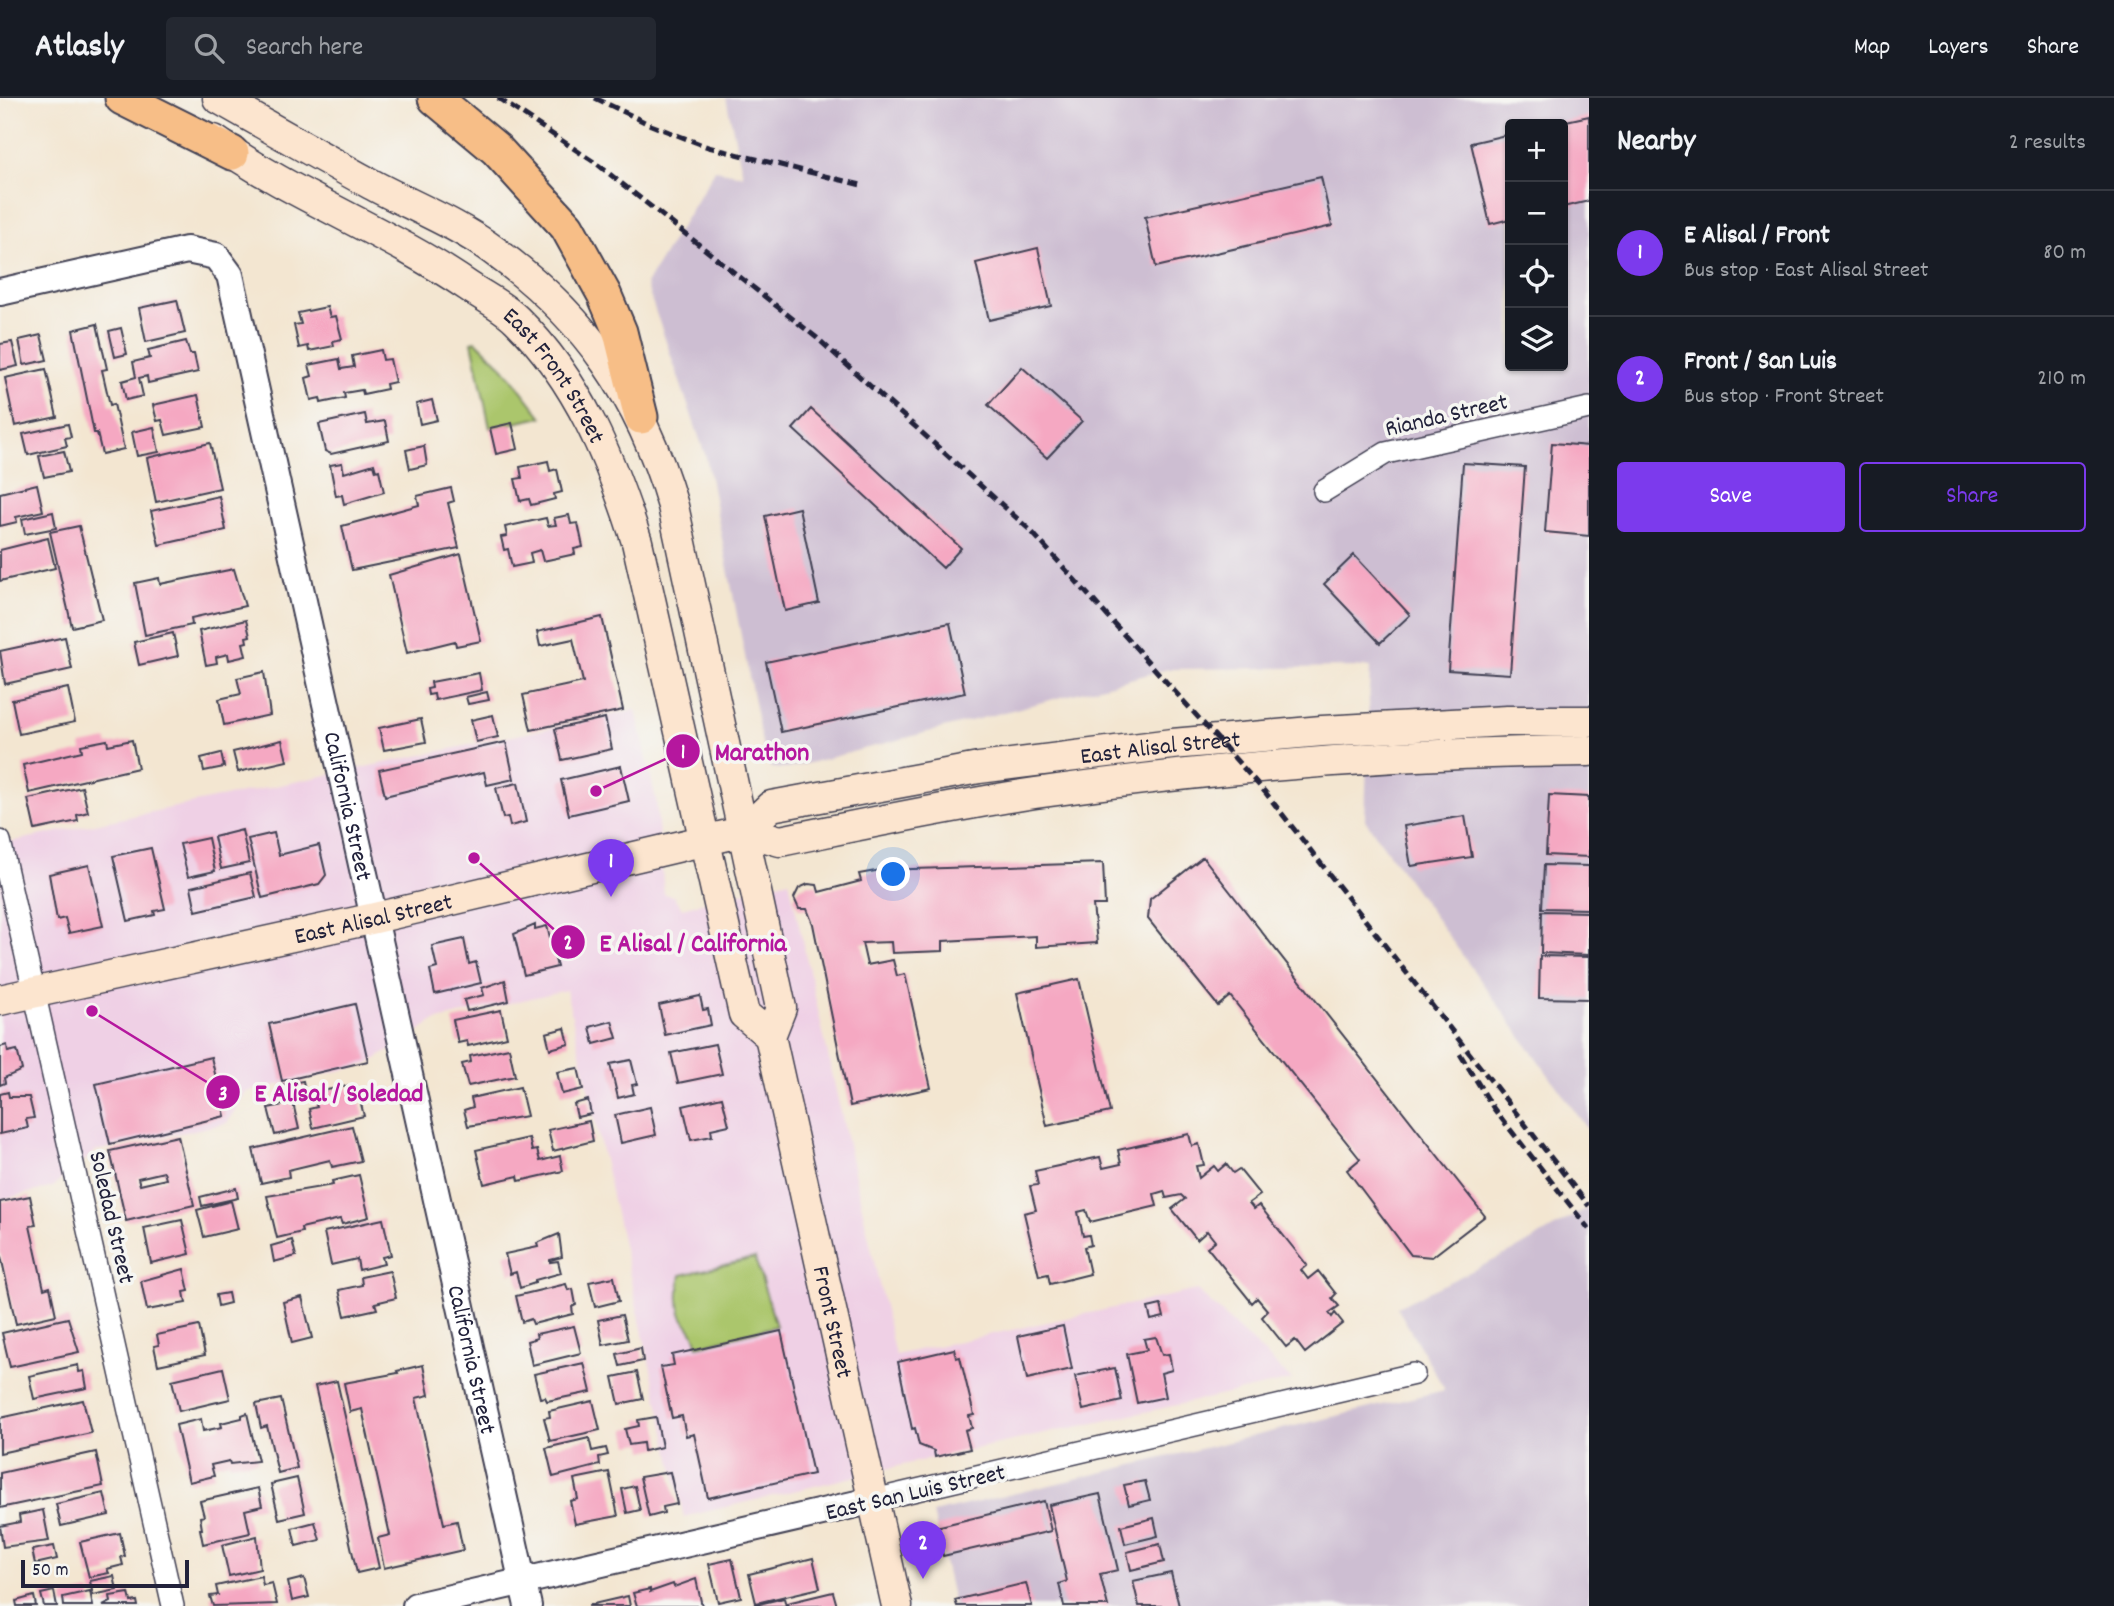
<!DOCTYPE html>
<html lang="en">
<head>
<meta charset="utf-8">
<style>
	body { margin:0; font-family:Dekko,sans-serif; background:#242831; color:#f1f3f6 }
	.controls { position:absolute; right:21px; top:21px; display:grid; overflow:hidden; border-radius:7px; box-shadow:0 2px 5px #0004 }
	.controls button { width:63px; height:63px; display:grid; place-items:center; padding:0; border:0; border-bottom:2px solid #363941; background:#171b24; color:#f1f3f6; font:35px sans-serif }
	.scale { position:absolute; left:21px; bottom:18px; width:168px; box-sizing:border-box; padding-left:7px; border:4px solid #22223b; border-top:0; font-size:19px; line-height:24px; white-space:nowrap; color:#22223b; -webkit-text-stroke:5px #f6f6f2; paint-order:stroke }
	.you { position:absolute; left:894px; top:777px; width:24px; height:24px; margin:-18px; border:5px solid #fff; border-radius:50%; background:#1a73e8; box-shadow:0 0 0 10px #1a73e833 }
	.badge { display:grid; place-items:center; width:46px; height:46px; border-radius:50%; background:#7c3aed; color:#fff; font-size:23px; font-weight:700 }
	.pin { position:absolute; translate:-50% -58px; filter:drop-shadow(0 2px 4px #0008) }
	.pin::after { content:''; position:absolute; top:37px; width:24px; height:21px; background:inherit; clip-path:polygon(0 0,100% 0,50% 100%) }
	.list { margin:0; padding:0; list-style:none }
	h2 { display:flex; justify-content:space-between; align-items:center; height:91px; margin:0; padding:0 28px; font-size:30px }
	h2 small { font-size:23px; font-weight:400; color:#9ea1a6 }
	.list li { display:grid; grid-template-columns:46px 1fr auto; gap:21px; align-items:center; box-sizing:border-box; height:126px; padding:0 28px; border-top:2px solid #363941 }
	.list b { display:block; font-size:26px; white-space:nowrap }
	.list p { margin:0; font-size:23px; white-space:nowrap; color:#9ea1a6 }
	.list em { font-size:23px; font-style:normal; color:#9ea1a6 }
	.actions { display:flex; gap:14px; padding:21px 28px }
	.actions a { flex:1; padding:16px 0; border:2px solid #7c3aed; border-radius:7px; text-align:center; font-size:24px; color:#7c3aed }
	.actions .main { background:#7c3aed; color:#fff }
	.icon { flex:none; width:38px; height:38px; fill:none; stroke:currentColor; stroke-width:2; stroke-linecap:round; stroke-linejoin:round }
	.map { position:relative; flex:none; width:1589px; height:1508px; overflow:hidden }
	header { display:flex; align-items:center; gap:42px; box-sizing:border-box; height:98px; padding:0 35px; background:#171b24; border-bottom:2px solid #363941 }
	header strong { font-size:33px }
	nav { display:flex; gap:38px; margin-inline-start:auto; font-size:24px }
	.search { width:490px; height:63px; background:#242831; display:flex; align-items:center; gap:18px; box-sizing:border-box; padding:0 24px; border-radius:7px; color:#9ea1a6; font-size:26px }
	main { display:flex }
	aside { flex:1; background:#171b24 }
	.map>svg:first-child { display:block }
	.built { fill:#efd0e5 }
	.industrial { fill:#cdbed2; fill-rule:evenodd }
	.green { fill:#abc66c; stroke:#667454; stroke-width:2 }
	.building { fill:#f5a8c2; fill-rule:evenodd }
	.lines { fill:none; stroke-linecap:round; stroke-linejoin:round }
	.minor-casing { stroke:#413f52; stroke-width:24 }
	.tertiary-casing { stroke:#413f52; stroke-width:30 }
	.secondary-casing { stroke:#413f52; stroke-width:33 }
	.primary-casing { stroke:#413f52; stroke-width:37 }
	.minor { stroke:#fff; stroke-width:21 }
	.tertiary { stroke:#fff; stroke-width:26 }
	.secondary { stroke:#fce5cf; stroke-width:30 }
	.primary { stroke:#f7be87; stroke-width:33 }
	.rail { stroke:#22223b; stroke-width:5; stroke-dasharray:10 5; stroke-linecap:butt }
	.labels { text-anchor:middle; stroke-width:7; stroke-linejoin:round; paint-order:stroke }
	.street-label { font-size:24px; fill:#22223b; stroke:#f6f6f2 }
	.leader { fill:none; stroke:#b5179e; stroke-width:2.5 }
	.callout-dot { fill:#b5179e; stroke:#f6f6f2; stroke-width:2.5 }
	.mark-label { font-size:21px; text-anchor:middle; font-weight:bold; fill:#fff }
	.callout-label { font-size:26px; text-anchor:middle; font-weight:bold; fill:#b5179e; stroke:#f6f6f2; stroke-width:7; stroke-linejoin:round; paint-order:stroke }
</style>
</head>
<body>
<header>
<strong>Atlasly</strong>
<div class="search"><svg class="icon" aria-label="search" viewBox="0 0 24 24"><circle cx="10" cy="10" r="6"/><path d="M15 15l6 6"/></svg>Search here</div>
<nav><a>Map</a><a>Layers</a><a>Share</a></nav>
</header>
<main>
<div class="map">
<svg width="1589" height="1508" viewBox="0 0 1589 1508">
	<rect width="100%" height="100%" fill="#f6f6f2"/>
	<filter id="ink" filterUnits="userSpaceOnUse"><feTurbulence type="fractalNoise" baseFrequency=".0143" numOctaves="2"/><feDisplacementMap in="SourceGraphic" scale="14" xChannelSelector="R" yChannelSelector="G"/><feConvolveMatrix kernelMatrix="1 2 1 2 8 2 1 2 1" color-interpolation-filters="sRGB"/></filter>
	<filter id="wash" filterUnits="userSpaceOnUse"><feTurbulence type="fractalNoise" baseFrequency=".00686" numOctaves="4" result="noise"/><feDisplacementMap in="SourceGraphic" scale="28" xChannelSelector="R" yChannelSelector="G"/><feGaussianBlur stdDeviation="1.57" result="paint"/><feColorMatrix in="noise" values="0 0 0 0 0 0 0 0 0 0 0 0 0 0 0 0 0 1.4 0 .05"/><feComposite in="paint" operator="in"/></filter>
	<g filter="url(#wash)">
		<rect width="100%" height="100%" fill="#f3e6d1"/>
		<path class="built" d="M636,612L656,702L664,796L673,798L682,810L789,782L895,1257L1197,1192L1292,1282L911,1365L684,1419L566,892L434,923L369,966L246,994L227,1025L96,1053L53,1089L0,1102V746Z"/>
		<path class="industrial" d="M726,0H1589V1033L1365,722L1370,569L1168,571L787,671L772,670L766,665L706,359L646,186L715,72L743,77ZM1510,26H1563V268H1510Z
			M1589,1109V1508H954L933,1415L1445,1292L1397,1209L1517,1151Z"/>
		<path class="green" d="M476,243L504,270L542,319L490,330L472,244Z
			M755,1160L776,1228L698,1248C695,1235 692,1233 685,1223C677,1213 678,1190 681,1177Z"/>
		<g id="blocks">
			<path class="building" d="M1589,18V103L1563,109V26L1557,25Z
				M1510,36V121L1490,126L1471,45Z
				M1321,79L1332,128L1156,169L1145,119Z
				M1038,150L1051,208L989,222L976,165Z
				M177,202L185,235L146,244L139,210Z
				M327,209L330,219L336,218L342,241L333,243L334,248L309,253L308,248L299,250L294,227L301,226L298,215Z
				M97,226L107,271L102,272L110,307L114,306L124,351L102,356L97,335H94L73,232Z
				M121,230L127,256L115,259L109,233Z
				M41,237L47,262L24,267L19,242Z
				M186,243L190,256H194L198,274L148,285L147,278L139,280L143,298L126,302L122,283L136,279L133,264L150,260L148,252Z
				M12,244L18,268L0,272V246Z
				M381,252L383,262L390,261L395,284L386,286L387,291L363,296L362,292L344,295L345,300L321,305L320,300L311,302L306,280L312,278L309,267L339,261L341,271L354,269L352,258Z
				M1022,269L1082,323L1047,360L988,307Z
				M46,271L57,319L15,328L5,280Z
				M198,297L205,329L166,337L162,322L157,323L153,307Z
				M432,302L437,322L420,326L416,306Z
				M811,311L961,450L943,470L793,331Z
				M365,316L367,326L385,323L389,343L331,356L325,353L319,326Z
				M512,325L518,351L496,356L490,330Z
				M68,326L71,339L65,340L67,348L28,357L23,336Z
				M154,329L159,354L137,358L132,334Z
				M210,345L220,390L156,404L147,360Z
				M1552,345L1589,348V438L1545,434Z
				M424,348L427,367L410,371L406,352Z
				M64,353L69,374L44,379L39,358Z
				M548,363L550,373L557,371L562,394L554,396L555,401L531,407L529,401L520,403L515,381L522,380L520,369Z
				M342,365L344,375L374,366L376,373L379,372L384,394L344,406L342,397L336,398L330,367Z
				M1463,365L1525,369L1510,576L1448,572Z
				M37,386L43,413L16,419L17,424L0,428V395Z
				M451,390L454,403L448,405L459,450L352,472L342,428L419,407L417,398Z
				M219,398L226,432L159,447L151,413Z
				M799,410L819,505L785,513L765,418Z
				M53,414L56,430L25,436L22,421Z
				M569,417L571,426L578,425L583,449L574,451L575,456L543,463L540,452L530,455L532,465L512,469L508,451L504,452L501,439L507,438L505,429L546,420L548,428L556,427L554,420Z
				M79,428L102,522L72,529L50,434Z
				M48,440L55,470L0,483V452Z
				M461,456L481,543L456,548L455,543L407,555L389,477Z
				M1354,457L1410,517L1380,545L1324,486Z
				M234,471L245,508L191,520L192,527L145,537L135,485L159,480L160,486Z
				M602,519L623,612L531,632L523,597L583,584L573,541L540,548L537,534Z
				M246,522L250,538L246,539L247,544L243,545L246,558L229,562L228,556L216,559L217,565L206,567L199,533Z
				M950,525L965,595L781,634L766,564Z
				M173,535L178,558L139,567L134,544Z
				M65,539L72,571L5,586L0,553Z
				M264,574L270,617L224,627L219,601L241,596L237,580Z
				M479,575L482,592L435,602L434,596L428,597L427,591L432,590L431,584Z
				M68,590L75,624L19,636L12,602Z
				M487,594L489,602L468,606L466,599Z
				M493,617L498,639L476,644L471,622Z
				M605,620L612,651L562,662L555,631Z
				M421,621L426,644L384,652L379,630Z
				M107,642L108,647L132,642L138,670L29,695L23,667L82,653L81,647Z
				M282,642L287,663L238,674L233,654Z
				M506,644L514,681L487,687L484,674L385,698L379,672Z
				M221,655L224,669L204,673L201,660Z
				M621,668L629,703L569,717L561,682Z
				M518,685L526,724L510,728L508,719L503,720L496,690Z
				M82,689L88,714L77,717L78,723L35,732L28,701Z
				M1549,697L1589,699V759L1546,757Z
				M1465,718L1472,759L1411,768L1404,728Z
				M242,732L249,765L221,771L214,739Z
				M274,735L279,757L319,747L326,777L319,786L262,800L248,741Z
				M208,740L215,773L188,779L180,746Z
				M151,750L165,811L154,813L155,817L128,823L113,758Z
				M1203,759L1485,1118L1432,1159L1411,1157L1347,1072L1360,1061L1230,898L1218,908L1148,821L1150,801Z
				M1103,765L1105,807H1093L1097,845L1036,849V838L943,843V853L892,855L891,844L862,845L867,867L893,862L897,878L905,876L931,990L850,1008L813,826L807,811H799L794,800L799,790L808,786L817,787L819,794L861,783L859,776L881,772Z
				M89,767L103,828L69,835L65,820L57,822L49,776Z
				M1544,767L1589,768V811L1542,810Z
				M250,775L256,799L196,813L191,789Z
				M1542,813L1589,814V857L1541,855Z
				M535,827V831L547,828L557,869L524,877L514,836Z
				M464,841L469,866L476,864L481,885L435,896L430,872L437,870L432,848Z
				M1540,858L1589,859V901L1539,900Z
				M1079,881L1110,1014L1047,1028L1017,895Z
				M505,882L509,903L467,913L464,902L484,897L482,890Z
				M700,898L703,912L708,911L711,927L665,937L659,907Z
				M355,906L368,963L282,983L269,926Z
				M501,912L507,939L468,948L467,943L458,945L453,922Z
				M612,923L617,940L594,946L590,929Z
				M565,930L569,946L550,951L546,935Z
				M715,946L722,976L678,985L671,955Z
				M7,947L8,954L17,952L22,972L4,980L5,985L0,987V949Z
				M509,950L515,978L468,988L462,966L471,964L470,958Z
				M211,959L225,1018L110,1046L96,986Z
				M631,962L637,986L632,987L634,996L618,1000L610,966Z
				M578,970L583,991L562,996L557,974Z
				M303,983L307,1001L286,1005L282,987Z
				M347,988L348,992L354,990L355,995L358,994L364,1018L313,1030L309,1011L317,1009L315,1004L324,1002L322,993Z
				M520,989L527,1018L468,1028L464,1012L473,1009L471,1000Z
				M8,994L9,999H29L34,1020L26,1021L28,1030L0,1036V996Z
				M722,999L729,1027L711,1031L712,1038L691,1042L683,1008Z
				M588,1002L591,1016L577,1019L574,1006Z
				M293,1005L299,1031L275,1037L268,1010Z
				M650,1009L656,1037L621,1045L615,1017Z
				M589,1023L593,1043L553,1053L548,1032Z
				M352,1028L361,1063L332,1069L330,1062L288,1072L289,1079L261,1085L253,1051Z
				M1189,1036L1192,1048L1199,1046L1204,1067L1196,1068L1199,1080L1214,1068L1218,1073L1226,1066L1233,1075L1239,1071L1260,1097L1249,1105L1254,1111L1259,1107L1307,1167L1301,1172L1308,1181L1318,1173L1336,1196L1332,1200L1339,1208L1329,1215L1332,1219L1335,1215L1343,1225L1305,1255L1295,1242L1286,1249L1262,1219L1268,1213L1257,1200L1252,1205L1207,1149L1215,1143L1207,1133L1197,1142L1172,1111L1185,1101L1181,1097L1166,1100L1164,1093L1154,1096L1157,1108L1090,1124L1086,1112L1078,1114L1083,1138L1089,1137L1091,1147L1084,1149L1090,1176L1050,1186L1048,1176L1039,1178L1024,1115L1036,1112L1030,1088L1038,1087L1035,1073L1100,1059L1103,1070L1121,1066L1118,1052Z
				M178,1038L194,1107L126,1123L110,1053ZM164,1074L166,1081L140,1087L138,1080Z
				M529,1040L532,1053L537,1052L540,1063L560,1058L563,1073L519,1083L518,1078L484,1086L476,1052Z
				M359,1077L369,1119L342,1126L340,1121L301,1130L302,1134L277,1140L267,1098L333,1087L332,1083Z
				M236,1090L238,1100L202,1108L200,1099Z
				M30,1098L36,1127L30,1128L44,1191L50,1189L56,1217L16,1226L0,1154V1104Z
				M231,1103L238,1131L204,1139L197,1112Z
				M383,1121L391,1157L382,1159L384,1166L359,1172L357,1161L331,1167L324,1134Z
				M182,1122L190,1156L151,1165L144,1130Z
				M559,1136L562,1159L550,1162V1164L558,1163L561,1175L535,1182V1185L520,1190L516,1174L510,1176L505,1156L538,1149L537,1145Z
				M292,1142L296,1158L274,1164L271,1148Z
				M184,1171L189,1193L184,1194L186,1205L147,1212L141,1183Z
				M390,1173L396,1200L375,1205L377,1211L345,1218L339,1192L362,1187L361,1179Z
				M614,1179L619,1203L595,1209L589,1184Z
				M566,1186L568,1192L573,1191L576,1207L572,1209L573,1216L533,1226L531,1221L522,1224L516,1198Z
				M228,1195L230,1205L218,1208L216,1197Z
				M302,1199L312,1240L292,1245L283,1204Z
				M1161,1207L1164,1219L1151,1222L1148,1210Z
				M622,1217L628,1242L603,1247L598,1222Z
				M68,1220L79,1254L10,1269L2,1235Z
				M199,1228L205,1257L158,1267L154,1248L159,1247L157,1237Z
				M574,1228L581,1255L532,1267L527,1243L537,1240L536,1236Z
				M1063,1228L1072,1271L1027,1281L1018,1238Z
				M781,1233L813,1376L708,1400L694,1336L686,1338L682,1318L672,1320L661,1269L674,1267L672,1257Z
				M1156,1239L1162,1257L1169,1256L1172,1272L1161,1275L1166,1299L1137,1305L1127,1256L1147,1252L1144,1241Z
				M641,1250L643,1263L620,1268L617,1256Z
				M954,1251L956,1260L960,1259L974,1317L969,1318L972,1330L965,1332L970,1351L935,1359L934,1353L919,1347L915,1330L912,1331L898,1264Z
				M584,1265L591,1294L547,1303L545,1299L540,1300L534,1276Z
				M78,1267L79,1274L84,1273L87,1290L34,1301L29,1278Z
				M423,1267L429,1297L416,1300L444,1426L457,1423L463,1452L384,1470L378,1440L390,1437L362,1311L350,1314L344,1285L398,1275L397,1273Z
				M223,1270L230,1301L179,1313L172,1282Z
				M1115,1270L1122,1303L1083,1312L1075,1278Z
				M637,1274L643,1301L619,1306L613,1279Z
				M337,1283L379,1470L357,1475L315,1288Z
				M281,1301L297,1370L278,1375L267,1328L261,1330L256,1306Z
				M83,1302L91,1335L0,1355V1320Z
				M593,1303L600,1332L550,1343L544,1320L550,1319L549,1313Z
				M247,1315L258,1363L230,1366L229,1363L211,1367L214,1378L189,1384L176,1327L201,1321L203,1333L222,1329L221,1325L242,1320V1317Z
				M656,1319L662,1349L644,1353L643,1345L629,1347L625,1331L639,1328L638,1322Z
				M589,1340L592,1353L606,1350L608,1357L599,1359L600,1367L553,1379L546,1350Z
				M96,1354L103,1388L0,1410V1375Z
				M609,1374L618,1418L575,1426L570,1403L578,1401L574,1381Z
				M670,1374L677,1406L663,1409L664,1415L649,1419L640,1379Z
				M297,1380L305,1415L279,1421L271,1386Z
				M1145,1383L1150,1402L1129,1407L1124,1387Z
				M635,1388L640,1412L627,1415L622,1391Z
				M258,1390L262,1408L245,1412L250,1435L203,1446L200,1431H202L200,1419L204,1418L200,1403Z
				M104,1395L109,1417L61,1428L56,1406Z
				M1100,1396L1118,1472L1100,1476L1108,1508H1064L1059,1486L1067,1483L1049,1407Z
				M1044,1403L1051,1433L943,1458L936,1429Z
				M43,1412L49,1443L3,1449L0,1428L20,1424L19,1417Z
				M1154,1420L1158,1438L1125,1446L1121,1428Z
				M315,1424L320,1442L296,1448L292,1430Z
				M120,1435L125,1458L121,1459L123,1467L107,1471L109,1475L89,1479L80,1444Z
				M257,1438L260,1471L229,1478L222,1447Z
				M1160,1446L1164,1464L1131,1472L1127,1454Z
				M54,1448L57,1461L35,1466L32,1452Z
				M813,1460L820,1490L756,1505L749,1476Z
				M732,1461L741,1499L718,1504L709,1466Z
				M1171,1475L1179,1508H1139L1133,1483Z
				M114,1478L117,1492L93,1497L90,1483Z
				M261,1478L263,1487L272,1485L277,1506L213,1508L210,1498L218,1497L216,1488Z
				M304,1480L309,1499L292,1503L288,1484Z
				M696,1481L702,1508H637L633,1495L650,1491V1494L673,1486L674,1489Z
				M1026,1485L1032,1508H957L955,1502Z
				M54,1493L57,1508H44L41,1496Z
				M90,1493L93,1508H64L63,1499Z
				M833,1494L837,1508H788L787,1505Z
				M129,1495L131,1504L137,1503L138,1508H103L111,1504L110,1498Z
				M34,1498L36,1508H17L16,1503Z
				M628,1498L630,1508H589V1507Z
				M784,1500L786,1508H755V1507Z"/>
		</g>
	</g>
	<g filter="url(#ink)">
		<use href="#blocks" fill-opacity="0" stroke="#413f52" stroke-width="2"/>
		<g class="lines">
			<g class="minor-casing">
				<path id="minor" d="M1324,393L1386,355L1589,310
					M0,743L173,1508
					M874,1402L1414,1276"/>
			</g>
			<g class="tertiary-casing">
				<g id="tertiary">
					<path id="s1" d="M0,194L187,152L216,158L230,177L528,1508"/>
					<path d="M416,1508L874,1402"/>
				</g>
			</g>
			<g class="secondary-casing">
				<g id="secondary">
					<path id="s2" d="M218,0C269,29 320,58 371,86C410,107 458,126 493,152C586,219 641,299 673,408L781,910L770,938L897,1508"/>
					<path id="s3" d="M214,42C294,99 388,133 468,188C484,199 503,208 517,222C579,283 611,362 637,444L744,916L770,938"/>
					<path id="s4" d="M745,733L771,708L979,670L1172,646L1322,633L1507,623H1589"/>
					<path id="s5" d="M0,902L375,820L745,733L780,743C865,726 950,708 1035,695C1218,669 1404,654 1589,653"/>
				</g>
			</g>
			<g class="primary-casing">
				<path id="primary" d="M122,0L232,55
					M435,0L496,51L567,129L604,196L620,234L641,319"/>
			</g>
			<use href="#minor" class="minor"/>
			<use href="#tertiary" class="tertiary"/>
			<use href="#secondary" class="secondary"/>
			<use href="#primary" class="primary"/>
			<path class="rail" d="M498,0L597,66L817,240L1031,433L1265,694L1589,1108
				M595,0L651,27L708,49L861,87
				M1460,956L1494,1011L1589,1131"/>
		</g>
	</g>
	<g class="labels">
		<g class="street-label">
			<text dy="8" stroke="none"><textPath href="#s3" startOffset="420">East Front Street</textPath></text>
			<text transform="translate(1446 316) rotate(-13)" y="8">Rianda Street</text>
			<text dy="8" stroke="none"><textPath href="#s4" startOffset="430">East Alisal Street</textPath></text>
			<text dy="8" stroke="none"><textPath href="#s1" startOffset="789">California Street</textPath></text>
			<text dy="8" stroke="none"><textPath href="#s5" startOffset="382">East Alisal Street</textPath></text>
			<text transform="translate(113 1119) rotate(77)" y="8">Soledad Street</text>
			<text dy="8" stroke="none"><textPath href="#s2" startOffset="1470">Front Street</textPath></text>
			<text dy="8" stroke="none"><textPath href="#s1" startOffset="1356">California Street</textPath></text>
			<text transform="translate(915 1393) rotate(-13)" y="8">East San Luis Street</text>
		</g>
	</g>
	<path class="leader" d="M596 693L683 653M474 760L568 844M92 913L223 994"/>
	<g class="callout-dot">
		<circle cx="596" cy="693" r="7"/>
		<circle cx="474" cy="760" r="7"/>
		<circle cx="92" cy="913" r="7"/>
		<circle cx="683" cy="653" r="18"/>
		<circle cx="568" cy="844" r="18"/>
		<circle cx="223" cy="994" r="18"/>
	</g>
	<g class="mark-label">
		<text x="683" y="660">1</text>
		<text x="568" y="851">2</text>
		<text x="223" y="1002">3</text>
	</g>
	<g class="callout-label">
		<text x="762" y="662">Marathon</text>
		<text x="693" y="853">E Alisal / California</text>
		<text x="339" y="1003">E Alisal / Soledad</text>
	</g>
</svg>
<div class="controls">
<button>+</button>
<button>−</button>
<button><svg class="icon" aria-label="locate" viewBox="0 0 24 24"><circle cx="12" cy="12" r="6"/><path d="M12 2v4M12 18v4M2 12h4M18 12h4"/></svg></button>
<button><svg class="icon" aria-label="layers" viewBox="0 0 24 24"><path d="M12 4l9 5-9 5-9-5zM3 14l9 5 9-5"/></svg></button>
</div>
<div class="scale">50 m</div>
<div class="you"></div>
<div class="pin badge" style="left:611px;top:799px">1</div>
<div class="pin badge" style="left:923px;top:1481px">2</div>
</div>
<aside>
<h2>Nearby<small>2 results</small></h2>
<ul class="list">
<li><span class="badge">1</span><div><b>E Alisal / Front</b><p>Bus stop · East Alisal Street</p></div><em>80 m</em></li>
<li><span class="badge">2</span><div><b>Front / San Luis</b><p>Bus stop · Front Street</p></div><em>210 m</em></li>
</ul>
<div class="actions"><a class="main">Save</a><a>Share</a></div>
</aside>
</main>
</body>
</html>
